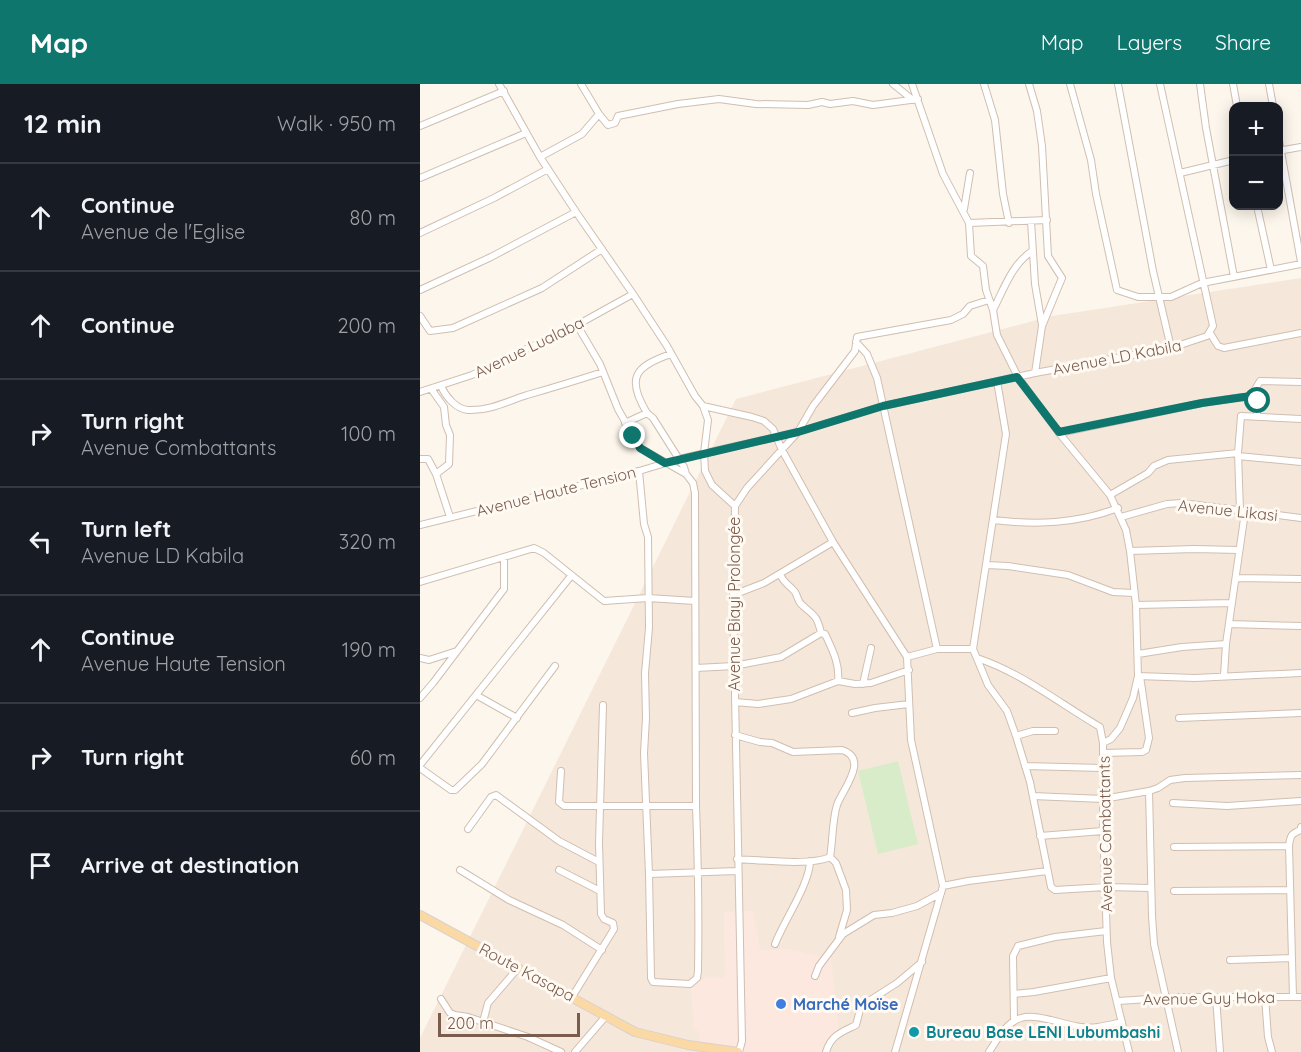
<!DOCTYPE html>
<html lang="en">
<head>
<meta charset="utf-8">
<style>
	body { margin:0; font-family:Quicksand,sans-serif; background:#20242c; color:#f1f3f6 }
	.controls { position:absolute; right:18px; top:18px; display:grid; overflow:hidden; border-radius:12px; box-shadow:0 3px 15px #0003 }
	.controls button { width:54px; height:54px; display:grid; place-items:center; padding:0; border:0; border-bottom:2px solid #363941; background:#171b24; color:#f1f3f6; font:30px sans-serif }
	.scale { position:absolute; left:18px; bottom:15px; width:142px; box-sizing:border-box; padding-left:6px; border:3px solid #7a5c4d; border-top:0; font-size:16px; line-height:21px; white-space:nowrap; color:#7a5c4d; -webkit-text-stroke:4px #fffaf3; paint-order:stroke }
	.stop { position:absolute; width:18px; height:18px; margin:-14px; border:4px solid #0f766e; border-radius:50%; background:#fff }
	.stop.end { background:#0f766e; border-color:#fff; box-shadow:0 2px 6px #0008 }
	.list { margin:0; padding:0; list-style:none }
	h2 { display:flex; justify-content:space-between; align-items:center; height:78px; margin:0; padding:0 24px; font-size:26px }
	h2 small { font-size:20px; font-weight:400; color:#9ea1a6 }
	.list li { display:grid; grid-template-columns:39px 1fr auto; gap:18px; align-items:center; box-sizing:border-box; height:108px; padding:0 24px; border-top:2px solid #363941 }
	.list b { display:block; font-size:22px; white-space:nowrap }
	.list p { margin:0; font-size:20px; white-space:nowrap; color:#9ea1a6 }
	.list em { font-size:20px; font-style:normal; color:#9ea1a6 }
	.icon { flex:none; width:33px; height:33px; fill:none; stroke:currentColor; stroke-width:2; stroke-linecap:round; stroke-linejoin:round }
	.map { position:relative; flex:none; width:881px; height:968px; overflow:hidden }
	header { display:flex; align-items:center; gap:36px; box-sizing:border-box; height:84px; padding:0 30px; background:#0f766e; color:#fff }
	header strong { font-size:28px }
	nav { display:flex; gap:33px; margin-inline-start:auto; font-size:21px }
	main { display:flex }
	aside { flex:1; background:#171b24 }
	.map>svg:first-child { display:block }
	.residential { fill:#f5e8da }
	.commercial { fill:#fde8e0 }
	.green { fill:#d8ecc9 }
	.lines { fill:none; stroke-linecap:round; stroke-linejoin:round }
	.minor-casing { stroke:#d1beb0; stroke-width:8 }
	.major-casing { stroke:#dad1cd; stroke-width:10 }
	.minor { stroke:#fff; stroke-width:6 }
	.major { stroke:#fbd9a5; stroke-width:8 }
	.route { stroke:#0f766e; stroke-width:8 }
	.shop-dot { fill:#3f7fe0; stroke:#fffaf3; stroke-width:2 }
	.culture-dot { fill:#0f9aa8; stroke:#fffaf3; stroke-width:2 }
	.labels { text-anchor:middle; stroke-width:6; stroke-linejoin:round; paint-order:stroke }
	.street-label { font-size:16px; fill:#7a5c4d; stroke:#fffaf3 }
	.shop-label { font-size:16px; font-weight:bold; fill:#366cbe; stroke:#fffaf3; text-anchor:start }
	.culture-label { font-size:16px; font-weight:bold; fill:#0d838f; stroke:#fffaf3; text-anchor:start }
</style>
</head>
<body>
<header>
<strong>Map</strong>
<nav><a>Map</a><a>Layers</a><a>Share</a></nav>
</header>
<main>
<aside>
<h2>12 min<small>Walk · 950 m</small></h2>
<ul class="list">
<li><svg class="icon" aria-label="ahead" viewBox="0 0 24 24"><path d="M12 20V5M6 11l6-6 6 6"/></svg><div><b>Continue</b><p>Avenue de l'Eglise</p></div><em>80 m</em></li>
<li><svg class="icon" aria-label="ahead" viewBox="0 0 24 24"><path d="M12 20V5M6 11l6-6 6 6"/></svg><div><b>Continue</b></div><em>200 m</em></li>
<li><svg class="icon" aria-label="right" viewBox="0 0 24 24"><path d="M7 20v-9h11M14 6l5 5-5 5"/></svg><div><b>Turn right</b><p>Avenue Combattants</p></div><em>100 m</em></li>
<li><svg class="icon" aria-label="left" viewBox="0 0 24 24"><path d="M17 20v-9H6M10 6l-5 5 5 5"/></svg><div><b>Turn left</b><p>Avenue LD Kabila</p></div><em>320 m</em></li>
<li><svg class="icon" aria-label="ahead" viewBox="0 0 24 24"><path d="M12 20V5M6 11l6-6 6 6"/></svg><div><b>Continue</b><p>Avenue Haute Tension</p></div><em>190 m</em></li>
<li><svg class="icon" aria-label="right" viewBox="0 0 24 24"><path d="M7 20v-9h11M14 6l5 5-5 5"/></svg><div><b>Turn right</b></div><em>60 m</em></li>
<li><svg class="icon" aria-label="arrive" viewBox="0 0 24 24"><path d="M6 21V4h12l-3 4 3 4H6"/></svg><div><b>Arrive at destination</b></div></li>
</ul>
</aside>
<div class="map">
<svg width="881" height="968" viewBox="0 0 881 968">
	<rect width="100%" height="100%" fill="#fdf6ec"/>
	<path class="residential" d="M881,194V968H0V954L316,315L632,232Z"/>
	<path class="commercial" d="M333,827L340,866L369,865L411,875L418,943L408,968L278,967L280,948L274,945L271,903L287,893L305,894L304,828Z"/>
	<path class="green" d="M478,677L498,760L458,770L438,687Z"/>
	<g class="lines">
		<g class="minor-casing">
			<path id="minor" d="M79,0L120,73L156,128L213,210L247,262L275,312L283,322L288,336L284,369L285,387L292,401L315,422
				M161,0L179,30L188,41L195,39L198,32L258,20L299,15L336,20L388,21L402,18L410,20L433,17L453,21L498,15
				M473,0L493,16
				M492,0L523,90L549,139L551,172L563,182L566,206L573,226L577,251L598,293L639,349L690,411L706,446L710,467L716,521L718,592L713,614L700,644L691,655L683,659V736L687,858L691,894L709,968
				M564,0L575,36L583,110L589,139
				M609,0L617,27L622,62L628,172L642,194L622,242L615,289
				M650,0L671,76L676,110L697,206L718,213H751L782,199L881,180
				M698,0L733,187L751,264
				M780,0L786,44L814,193
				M813,0L817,22
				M849,0L853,22
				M0,42L84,7
				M858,51L881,178
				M858,67L881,63
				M120,73L162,50L179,30
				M760,89L814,76
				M0,94L106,49
				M837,122L851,186
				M544,125L550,89
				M611,137L615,200L622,241
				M549,139L627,136
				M0,149L74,114L128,85
				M0,206L71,173L156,128
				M573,226C585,203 591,182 612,167
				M0,232L10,247L33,244L122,204L182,165
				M157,241L180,280L198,325L220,364L266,390L273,399L275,409L276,722C278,777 279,832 278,887L277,894L270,900L233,898L231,894L229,790L317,787
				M790,249L798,262L804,264L881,249
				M436,258L447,270L457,294L517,565
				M577,297L586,350L553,565L568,601L587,627L596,652L610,698L631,803L635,806L686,803L731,804
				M21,302C26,313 36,325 48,326C70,327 88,317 107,311C132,304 158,296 183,288
				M12,306L24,323L26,341L30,351L29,380L16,390L30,433
				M0,308L52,291L157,241L213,210
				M831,312L840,297L881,298
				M283,322L332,333L344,337L353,345L362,366L413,458L487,573L491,656L523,802L475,968
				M227,329C205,293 216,282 251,270
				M205,339L227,329L233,334L264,383L266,390
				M639,349L782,319L822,313H837V331
				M818,372L881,378
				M0,375H8L16,390
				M219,387L224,440L228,453L229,544L225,589L226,634L224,669L229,790
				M690,411L728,389L734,382L748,376L818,369
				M820,427L818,369L821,332L881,335
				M701,433L747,420L762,419L881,434
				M573,436C616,441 656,440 698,424
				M0,441L219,387L259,375L378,348L393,322L435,267L437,253L531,236L543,230L550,222L569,216
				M710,467L774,465L819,466
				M566,481L588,482L648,491L693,508L714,509
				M360,490C364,500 370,501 375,508C378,513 378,518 382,521C394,532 397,531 401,549
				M816,494L881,495
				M0,498L114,464L124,469L184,517L228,514L275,517
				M313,511L344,499L413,458
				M716,521L812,519
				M809,540L881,542
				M718,570L762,563L806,560
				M487,573L517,565H553
				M0,574L9,576L37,567
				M557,574C602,589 639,619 680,643L683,659
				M276,584L314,582L361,573L401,549L405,550C412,565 420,580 418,597
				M804,591L806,560L825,428
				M718,592L775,594L881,589
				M443,600L451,564
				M56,611L97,634
				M0,614L13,599L84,505V474
				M315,618L338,620L371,615L418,597L435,600L451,599L489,586
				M432,629L455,624L489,620
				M759,634L881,629
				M315,651L340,658L352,659L373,668L422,666C450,675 422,706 417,721C412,737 413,756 410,773C391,782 340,776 317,775
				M596,652L613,647H635
				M683,669L722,668L726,666L729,654L720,592
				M0,681L151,492
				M605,682L682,684
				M0,684L31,706H35L62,680L135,582
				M141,687L139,718L144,722H276
				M729,707L732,832L734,860L758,968
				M613,712L683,715L729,707L738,704L750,696L765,694L881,691
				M753,719L807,722L881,717
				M48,745L71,713L76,711L139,757L179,778
				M620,752L683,747
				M754,763L869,762
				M410,773L416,779L426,806L427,826L419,853
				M40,786L89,816L143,841L182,866
				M139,786L180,807
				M523,802L548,797L627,787
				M754,807L870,806
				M355,860C364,837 390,799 390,777
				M810,876L872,874
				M395,892L399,882L423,850L454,831L472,829L497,822L521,809
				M594,910L614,908L691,894
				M152,913L194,845L193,839L184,835L181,830L179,759L183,621
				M796,913L800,968
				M845,913L848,953L852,968
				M873,913L869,762C870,753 871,749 881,746V743
				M21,915L30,929L35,931L48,933L108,953L141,968
				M698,917L760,913H881
				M594,937L593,872L598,862L635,853L686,847
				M63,938L68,919L98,884
				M155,968L186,932
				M319,968L322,957L313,511L315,422L327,404L378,348L463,322L615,289L751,264L787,252L793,242L740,0
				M406,968C411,951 422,948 436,941L441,922L477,899L502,878
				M569,968C577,956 586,938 601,934C617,929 644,941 661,943C675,945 688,941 702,938"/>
		</g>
		<g class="major-casing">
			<path id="major" d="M0,831L215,948L268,961L318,968"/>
		</g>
		<use href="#minor" class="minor"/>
		<use href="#major" class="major"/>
	</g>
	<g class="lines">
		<path class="route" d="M213,352L220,364L245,379L378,348L463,322L597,293L639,348L782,319L831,312L837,313L838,317"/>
	</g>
	<circle class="shop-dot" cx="361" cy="920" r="6"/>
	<circle class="culture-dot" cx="494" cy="948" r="6"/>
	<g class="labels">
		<g class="street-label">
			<text transform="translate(109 263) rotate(-26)" y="6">Avenue Lualaba</text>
			<text transform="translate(697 273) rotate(-11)" y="6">Avenue LD Kabila</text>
			<text transform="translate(136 407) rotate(-14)" y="6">Avenue Haute Tension</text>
			<text transform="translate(808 426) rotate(6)" y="6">Avenue Likasi</text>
			<text transform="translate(314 520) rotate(-90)" y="6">Avenue Biayi Prolongée</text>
			<text transform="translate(685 750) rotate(-91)" y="6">Avenue Combattants</text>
			<text transform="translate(107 888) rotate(28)" y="6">Route Kasapa</text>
			<text transform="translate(789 914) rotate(-1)" y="6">Avenue Guy Hoka</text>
		</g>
		<g class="shop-label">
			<text x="373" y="926">Marché Moïse</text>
		</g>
		<g class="culture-label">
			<text x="506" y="954">Bureau Base LENI Lubumbashi</text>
		</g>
	</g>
</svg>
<div class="controls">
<button>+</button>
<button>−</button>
</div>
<div class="scale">200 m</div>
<div class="stop" style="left:838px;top:317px"></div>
<div class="stop end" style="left:213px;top:352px"></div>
</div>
</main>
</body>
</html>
